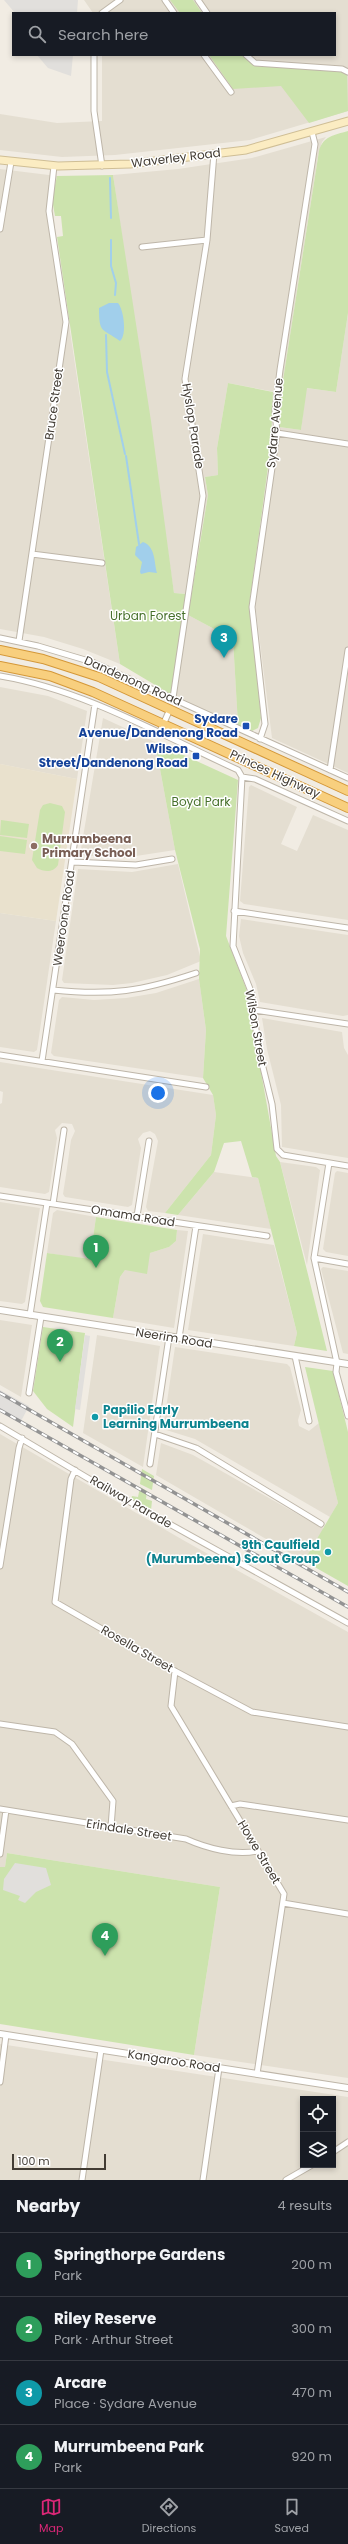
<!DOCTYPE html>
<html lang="en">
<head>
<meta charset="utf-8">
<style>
	body { margin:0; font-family:Poppins,sans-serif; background:#20242c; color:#f1f3f6 }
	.controls { position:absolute; right:12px; bottom:12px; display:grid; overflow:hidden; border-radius:0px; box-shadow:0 2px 6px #0003 }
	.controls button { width:36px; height:36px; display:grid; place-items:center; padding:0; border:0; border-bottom:1px solid #363941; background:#171b24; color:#f1f3f6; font:20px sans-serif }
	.scale { position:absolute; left:12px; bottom:10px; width:94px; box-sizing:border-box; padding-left:4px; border:2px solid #423c34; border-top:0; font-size:11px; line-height:14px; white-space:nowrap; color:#423c34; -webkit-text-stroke:3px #fff; paint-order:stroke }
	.you { position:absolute; left:158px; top:1093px; width:14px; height:14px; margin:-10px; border:3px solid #fff; border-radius:50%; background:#1a73e8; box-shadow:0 0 0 6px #1a73e833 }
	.badge { display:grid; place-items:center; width:26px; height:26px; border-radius:50%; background:#db2777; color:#fff; font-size:13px; font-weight:700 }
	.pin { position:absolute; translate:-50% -33px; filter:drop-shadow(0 1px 2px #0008) }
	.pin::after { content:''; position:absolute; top:21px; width:14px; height:12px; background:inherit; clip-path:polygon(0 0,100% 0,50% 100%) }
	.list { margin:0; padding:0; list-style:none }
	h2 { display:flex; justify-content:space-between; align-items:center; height:52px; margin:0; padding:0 16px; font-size:17px }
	h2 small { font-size:13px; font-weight:400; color:#9ea1a6 }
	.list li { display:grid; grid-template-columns:26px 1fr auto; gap:12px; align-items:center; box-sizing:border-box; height:64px; padding:0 16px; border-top:1px solid #363941 }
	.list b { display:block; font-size:15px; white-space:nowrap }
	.list p { margin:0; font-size:13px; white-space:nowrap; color:#9ea1a6 }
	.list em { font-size:13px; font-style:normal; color:#9ea1a6 }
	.icon { flex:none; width:22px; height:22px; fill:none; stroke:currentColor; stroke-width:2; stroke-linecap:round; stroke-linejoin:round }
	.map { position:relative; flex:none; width:348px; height:2180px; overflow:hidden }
	.search { position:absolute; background:#171b24; box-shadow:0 2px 6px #0003; left:12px; right:12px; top:12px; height:44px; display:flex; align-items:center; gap:10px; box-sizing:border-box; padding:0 14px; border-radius:0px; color:#9ea1a6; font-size:15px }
	.sheet { height:308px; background:#171b24 }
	nav { display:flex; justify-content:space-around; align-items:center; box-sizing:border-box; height:56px; border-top:1px solid #363941; background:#171b24; font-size:11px; color:#9ea1a6 }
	nav a { display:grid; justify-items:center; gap:2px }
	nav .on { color:#db2777 }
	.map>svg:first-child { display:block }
	.residential { fill:#e4ded1; fill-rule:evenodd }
	.education { fill:#e9e1cd }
	.green { fill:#cce3ad }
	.parking { fill:#e1dfdc }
	.water { fill:#a1cfeb }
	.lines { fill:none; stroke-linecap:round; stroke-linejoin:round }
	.stream { stroke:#a1cfeb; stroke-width:2 }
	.minor-casing { stroke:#beb6a9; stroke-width:7 }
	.tertiary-casing { stroke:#beb6a9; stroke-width:8 }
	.secondary-casing { stroke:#cfbe95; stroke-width:9 }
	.trunk-casing { stroke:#d49839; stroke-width:10 }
	.minor { stroke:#fff; stroke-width:5 }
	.tertiary { stroke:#fff; stroke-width:6 }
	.secondary { stroke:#fbecc2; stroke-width:7 }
	.trunk { stroke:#f8cf7e; stroke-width:8 }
	.rail-casing { stroke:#939393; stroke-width:3.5 }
	.rail { stroke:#fff; stroke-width:2; stroke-dasharray:6; stroke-linecap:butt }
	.transit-dot { fill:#1a4fb4; stroke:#fff; stroke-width:1.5 }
	.education-dot { fill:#8d6e63; stroke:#fff; stroke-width:1.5 }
	.culture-dot { fill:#0f9aa8; stroke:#fff; stroke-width:1.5 }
	.labels { text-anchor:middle; stroke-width:3; stroke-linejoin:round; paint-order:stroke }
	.street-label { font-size:12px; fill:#423c34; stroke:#fff }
	.park-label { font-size:12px; fill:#46702b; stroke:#fff }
	.transit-label { font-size:12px; font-weight:bold; fill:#164399; stroke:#fff; text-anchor:end }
	.education-label { font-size:12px; font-weight:bold; fill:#785e54; stroke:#fff; text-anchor:start }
	.culture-label { font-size:12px; font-weight:bold; fill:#0d838f; stroke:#fff; text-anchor:start }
</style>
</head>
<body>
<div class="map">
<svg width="348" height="2180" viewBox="0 0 348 2180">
	<rect width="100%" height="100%" fill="#f1ece3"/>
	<path class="residential" d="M84,0H348V111L250,140L115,155L62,157L0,150V114L57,123L102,121V55H335V13H93Z
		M326,137L322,142L318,157L281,393L228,383L217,448L218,475L205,477L208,495L191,594L174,593L113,175L178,169L252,158Z
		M0,169L57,176L52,199L56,238L120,664L83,649L44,637L0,629Z
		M348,313V773L272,738L255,603L279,427L301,430L306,388L336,392Z
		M188,615L233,639L238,725L175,697Z
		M0,687L48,696L87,711L77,779L0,764Z
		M103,718L155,742L175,850L123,858L80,855Z
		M251,785L297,807L281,844L297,851L313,815L348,830V920L244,904L240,901L249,787Z
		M178,864L201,961L167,975L132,983L113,985L64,983L62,980L78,869L132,872Z
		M0,913L56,921L37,1050L34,1052L0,1047Z
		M241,919L348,935V1015L343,1016L260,1002L256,984L243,953L239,936Z
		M199,979L206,1030L203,1078L54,1056L51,1053L59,1000L62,997L94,1000L126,998L156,993Z
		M262,1018L342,1032L344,1048L348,1055V1158L282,1147L281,1105L267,1049Z
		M0,1062L213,1095L216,1115L211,1155L165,1213L148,1211L146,1207L158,1141L155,1134L150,1131L143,1133L138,1139L141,1148L132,1205L128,1207L65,1197L63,1194L66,1175L71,1140L75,1131L72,1124L62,1123L55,1130L57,1138L49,1192L45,1194L0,1187V1104L2,1103L3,1092L0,1091Z
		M280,1162L316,1167L320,1170L307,1265Z
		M337,1171L348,1173V1256L326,1252L323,1249L335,1173Z
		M214,1172L258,1178L271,1229L178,1215Z
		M0,1202L40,1208L25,1302L22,1304L0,1301Z
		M57,1210L96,1217L90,1260L47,1253L53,1213Z
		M177,1230L188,1231L174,1328L113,1318L120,1277L125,1270L150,1253L169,1247L176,1241Z
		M203,1234L274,1245L297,1333L294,1346L188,1330Z
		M323,1267L348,1271V1354L343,1353L321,1269Z
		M0,1320L32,1325L21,1397L0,1385Z
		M97,1335L160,1346L143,1467L83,1433Z
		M175,1347L287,1364L290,1367L301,1410L298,1420L299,1426L309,1431L319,1423L338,1503L330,1517L195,1439L163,1429Z
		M0,1434L183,1540L348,1632V2078L194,2055L220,1887L7,1853L5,1867H0Z
		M161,1443L193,1455L324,1529L304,1561L156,1475Z
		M0,2044L348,2097V2180H0ZM303,2099H333V2165H303Z"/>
	<path class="education" d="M0,764L77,779L56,921L0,913Z"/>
	<path class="green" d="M170,0H193L202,13H180Z
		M209,55H242L255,66L342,71L347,74L348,111L309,123L281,86L233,89Z
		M348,131V313L336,392L307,388L301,430L279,427L281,393L319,151C323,136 334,135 348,131Z
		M113,175L151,421L174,593L187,594L172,695L120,664L57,237L63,236L61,216H55L52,199L57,176Z
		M228,383L273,392L271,445L250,600L261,718L258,728L252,731L238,725L233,639L188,615L208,495L205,477L218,475L217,448Z
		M155,742L238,780L226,936L246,988L276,1156L280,1162L327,1351L294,1346L297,1333L258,1178L252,1177L241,1141L224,1143L214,1172L178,1215L165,1213L211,1155L216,1115L213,1095L203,1078L206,1030L199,979L200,949L175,850Z
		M50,803L62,806L65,812L58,865C53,873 44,872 37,868L32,860L40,810L43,805Z
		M1,820L29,824L27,838L0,835Z
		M0,836L27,840L25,854L0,851Z
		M96,1217L177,1230L176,1241L169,1247L150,1253L147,1274L125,1270L120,1277L113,1318L43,1307L40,1301L47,1253L90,1259Z
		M43,1327L85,1333L73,1427L47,1409L33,1391Z
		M305,1367L333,1371L348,1432V1586L304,1561L338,1503Z
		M142,1469L154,1476L152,1490L140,1484Z
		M140,1487L147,1491L146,1499L152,1501L151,1510L131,1499L132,1496L138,1497Z
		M7,1853L220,1887L194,2055L0,2024V1867H5Z"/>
	<path class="parking" d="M4,0H78L77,13H15Z
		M37,55H73L71,76L48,68Z
		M85,1335L90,1336L80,1410L75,1409Z
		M0,1390L29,1406L21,1421L0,1409Z
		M15,1863L46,1868L51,1885L36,1892L25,1903L18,1900L20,1896L3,1890L4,1879Z"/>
	<path class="water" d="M109,303H118C124,310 127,335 120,341C102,328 99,334 99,308Z
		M143,542C156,547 154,563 157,573L149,572L141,574L140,572L142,562L135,555L136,547Z"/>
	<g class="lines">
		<path class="stream" d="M110,178L111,218
			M111,240V266L116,283L115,295
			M106,335L107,372L125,454
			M126,456L139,544"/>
		<g class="minor-casing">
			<path id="minor" d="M165,0L174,13
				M198,0L207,13
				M102,13L120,0
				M94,55V111L102,166
				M204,55L231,92
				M246,55L255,63L342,69L348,72
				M0,229L11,162
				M142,247L207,240
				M277,433L348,444
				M32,554L102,563
				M0,638L38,646L92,662L348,778
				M19,641L66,322L49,211L54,166
				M0,676C84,690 161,735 238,770L242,777L255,779L348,821
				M173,698L203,496L185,379L207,240L214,153
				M159,734L170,709
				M260,739L265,724L252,607L277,433L275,411L280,370L315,144L312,132
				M330,770L348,650
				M242,777L233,946L252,994L258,1047L272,1104L277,1149L283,1155L348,1166
				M73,862L136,865L172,859
				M234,911L348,928
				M53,990C111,996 142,991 196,973
				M254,1010L348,1024
				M0,1055L206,1087
				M42,1061L95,704
				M329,1163L314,1258L337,1363L336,1372L348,1416
				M0,1196L267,1236
				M53,1204L64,1130
				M137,1216L149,1141
				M314,1258L348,1264
				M30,1315L47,1203
				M179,1338L196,1226
				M295,1356L309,1421
				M29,1393L41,1317
				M0,1426L101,1486L348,1623
				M155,1434L196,1448L321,1524
				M150,1464L169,1337
				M75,1470L71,1479L55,1602L175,1671L252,1712L348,1727
				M0,1566L19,1448L22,1438
				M175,1671L171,1706L284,1894L257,2074
				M0,1724L55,1732L72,1744L113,1801L111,1827
				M231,1806L240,1804L348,1820
				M0,1809L186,1839C206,1848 236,1856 257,1851
				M0,1854L6,1810
				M283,1903L348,1914
				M0,2082L6,2035
				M333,2152L348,2142
				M82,2180L101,2050
				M203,2180L219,2068
				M286,2180L312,2165"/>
		</g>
		<g class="tertiary-casing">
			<path id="tertiary" d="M0,1310L348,1364
				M0,2034L348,2088"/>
		</g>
		<g class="secondary-casing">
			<path id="secondary" d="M0,160L58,166L130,164L246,150L348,121"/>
		</g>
		<g class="trunk-casing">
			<path id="trunk" d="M0,650L43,659L99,677L348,791
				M0,666L50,676L93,692L348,808"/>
		</g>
		<use href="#minor" class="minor"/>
		<use href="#tertiary" class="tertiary"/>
		<use href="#secondary" class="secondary"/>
		<use href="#trunk" class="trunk"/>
		<g class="rail-casing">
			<path id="rail" d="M0,1393L348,1592
				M0,1410L348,1607"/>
		</g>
		<use href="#rail" class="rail"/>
	</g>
	<g class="transit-dot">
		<rect x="242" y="722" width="8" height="8" rx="2"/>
		<rect x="192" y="752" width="8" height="8" rx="2"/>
	</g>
	<circle class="education-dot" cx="34" cy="846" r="4"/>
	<g class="culture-dot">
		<circle cx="95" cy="1417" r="4"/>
		<circle cx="328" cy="1552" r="4"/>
	</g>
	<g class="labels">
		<g class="street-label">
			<text transform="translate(176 158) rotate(-7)" y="4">Waverley Road</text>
			<text transform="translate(54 404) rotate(-82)" y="4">Bruce Street</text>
			<text transform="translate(275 423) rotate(-85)" y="4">Sydare Avenue</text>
			<text transform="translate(193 426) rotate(81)" y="4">Hyslop Parade</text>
			<text transform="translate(133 681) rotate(24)" y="4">Dandenong Road</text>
			<text transform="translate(275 774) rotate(25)" y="4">Princes Highway</text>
			<text transform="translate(64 918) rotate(-82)" y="4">Weeroona Road</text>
			<text transform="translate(256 1028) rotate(80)" y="4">Wilson Street</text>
			<text transform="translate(133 1216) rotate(9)" y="4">Omama Road</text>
			<text transform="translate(174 1338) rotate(9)" y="4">Neerim Road</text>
			<text transform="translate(131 1502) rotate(30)" y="4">Railway Parade</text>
			<text transform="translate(137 1649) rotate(30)" y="4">Rosella Street</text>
			<text transform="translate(129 1830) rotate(9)" y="4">Erindale Street</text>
			<text transform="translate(259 1852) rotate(59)" y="4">Howe Street</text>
			<text transform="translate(174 2061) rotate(9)" y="4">Kangaroo Road</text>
		</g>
		<g class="park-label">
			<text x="148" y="620">Urban Forest</text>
			<text x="201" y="806">Boyd Park</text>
		</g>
		<g class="transit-label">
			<text x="238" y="723">Sydare<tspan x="238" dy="14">Avenue/Dandenong Road</tspan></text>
			<text x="188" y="753">Wilson<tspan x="188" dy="14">Street/Dandenong Road</tspan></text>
		</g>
		<g class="education-label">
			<text x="42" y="843">Murrumbeena<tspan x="42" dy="14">Primary School</tspan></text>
		</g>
		<g class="culture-label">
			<text x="103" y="1414">Papilio Early<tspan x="103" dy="14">Learning Murrumbeena</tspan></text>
			<text x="320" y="1549" text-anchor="end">9th Caulfield<tspan x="320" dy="14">(Murumbeena) Scout Group</tspan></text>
		</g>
	</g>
</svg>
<div class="controls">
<button><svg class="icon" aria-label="locate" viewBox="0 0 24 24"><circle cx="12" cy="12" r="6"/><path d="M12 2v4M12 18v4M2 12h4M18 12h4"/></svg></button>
<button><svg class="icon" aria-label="layers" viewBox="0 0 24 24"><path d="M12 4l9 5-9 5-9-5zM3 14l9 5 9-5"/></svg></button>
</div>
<div class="scale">100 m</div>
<div class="you"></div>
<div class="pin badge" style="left:96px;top:1268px;background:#2e9e5b">1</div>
<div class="pin badge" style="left:60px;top:1362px;background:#2e9e5b">2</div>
<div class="pin badge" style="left:224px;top:658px;background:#0f9aa8">3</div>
<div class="pin badge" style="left:105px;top:1956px;background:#2e9e5b">4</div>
<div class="search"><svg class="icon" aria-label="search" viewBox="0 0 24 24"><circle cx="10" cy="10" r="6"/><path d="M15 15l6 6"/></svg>Search here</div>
</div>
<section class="sheet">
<h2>Nearby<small>4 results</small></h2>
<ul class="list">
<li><span class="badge" style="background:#2e9e5b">1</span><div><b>Springthorpe Gardens</b><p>Park</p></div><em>200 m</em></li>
<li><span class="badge" style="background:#2e9e5b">2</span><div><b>Riley Reserve</b><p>Park · Arthur Street</p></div><em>300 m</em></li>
<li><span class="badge" style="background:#0f9aa8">3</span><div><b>Arcare</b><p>Place · Sydare Avenue</p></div><em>470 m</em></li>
<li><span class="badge" style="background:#2e9e5b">4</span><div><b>Murrumbeena Park</b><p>Park</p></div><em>920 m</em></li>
</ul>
</section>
<nav>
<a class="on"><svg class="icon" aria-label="map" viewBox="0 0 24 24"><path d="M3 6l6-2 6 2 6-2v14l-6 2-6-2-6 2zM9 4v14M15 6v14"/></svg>Map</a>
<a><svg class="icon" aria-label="directions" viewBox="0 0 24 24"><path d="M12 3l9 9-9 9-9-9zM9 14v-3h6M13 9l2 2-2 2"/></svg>Directions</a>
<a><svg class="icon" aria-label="saved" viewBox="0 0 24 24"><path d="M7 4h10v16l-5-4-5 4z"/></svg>Saved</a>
</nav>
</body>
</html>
